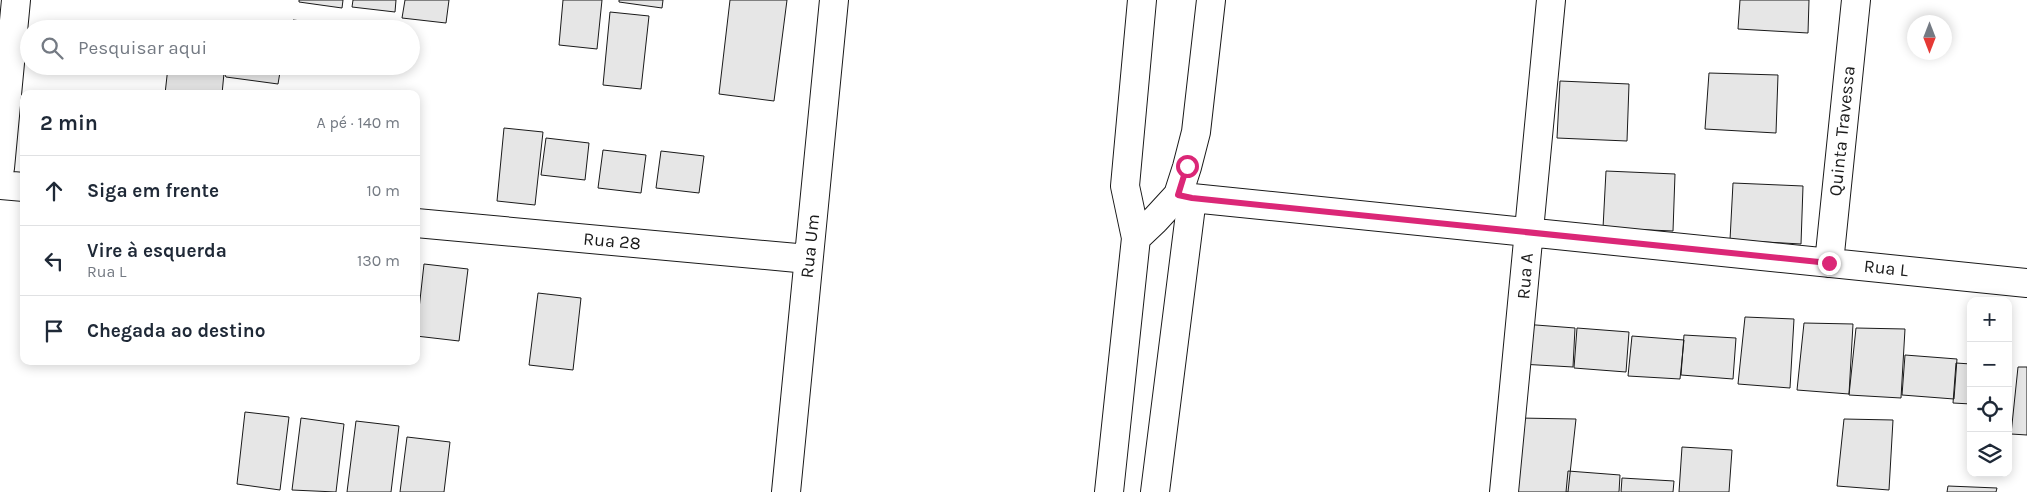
<!DOCTYPE html>
<html lang="pt">
<head>
<meta charset="utf-8">
<style>
	body { margin:0; font-family:Karla,sans-serif; background:#f2f2f3; color:#1f2937 }
	.controls { position:absolute; right:15px; bottom:15px; display:grid; overflow:hidden; border-radius:10px; box-shadow:0 2px 12px #0003 }
	.controls button { width:45px; height:45px; display:grid; place-items:center; padding:0; border:0; border-bottom:1px solid #e0e1e3; background:#fff; color:#1f2937; font:25px sans-serif }
	.compass { position:absolute; left:1907px; top:15px; width:45px; height:45px; border-radius:50%; background:#fff; box-shadow:0 2px 12px #0003; rotate:180deg }
	.stop { position:absolute; width:15px; height:15px; margin:-11px; border:4px solid #db2777; border-radius:50%; background:#fff }
	.stop.end { background:#db2777; border-color:#fff; box-shadow:0 1px 5px #0008 }
	.list { margin:0; padding:0; list-style:none }
	h2 { display:flex; justify-content:space-between; align-items:center; height:65px; margin:0; padding:0 20px; font-size:21px }
	h2 small { font-size:16px; font-weight:400; color:#747a83 }
	.list li { display:grid; grid-template-columns:32px 1fr auto; gap:15px; align-items:center; box-sizing:border-box; height:70px; padding:0 20px; border-top:1px solid #e0e1e3 }
	.list b { display:block; font-size:19px; white-space:nowrap }
	.list p { margin:0; font-size:16px; white-space:nowrap; color:#747a83 }
	.list em { font-size:16px; font-style:normal; color:#747a83 }
	.icon { flex:none; width:28px; height:28px; fill:none; stroke:currentColor; stroke-width:2; stroke-linecap:round; stroke-linejoin:round }
	.map { position:relative; flex:none; width:2027px; height:492px; overflow:hidden }
	.search { position:absolute; background:#fff; box-shadow:0 2px 12px #0003; left:20px; top:20px; width:400px; height:55px; display:flex; align-items:center; gap:12px; box-sizing:border-box; padding:0 18px; border-radius:28px; color:#747a83; font-size:19px }
	.panel { position:absolute; background:#fff; box-shadow:0 2px 12px #0003; left:20px; top:90px; width:400px; height:275px; border-radius:10px }
	.map>svg:first-child { display:block }
	.building { fill:#e6e6e6; stroke:#1a1a1a }
	.lines { fill:none; stroke-linecap:round; stroke-linejoin:round }
	.minor-casing { stroke:#1a1a1a; stroke-width:30 }
	.tertiary-casing { stroke:#1a1a1a; stroke-width:30 }
	.minor { stroke:#fff; stroke-width:28 }
	.tertiary { stroke:#fff; stroke-width:28 }
	.route { stroke:#db2777; stroke-width:6 }
	.labels { text-anchor:middle; stroke-width:4; stroke-linejoin:round; paint-order:stroke }
	.street-label { font-size:18px; fill:#1a1a1a; stroke:#fff }
</style>
</head>
<body>
<div class="map">
<svg width="2027" height="492" viewBox="0 0 2027 492">
	<rect width="100%" height="100%" fill="#fff"/>
	<path class="building" d="M299,0H343L342,8L299,2Z
		M353,0H396L395,12L352,7Z
		M405,0H449L446,23L402,18Z
		M563,0H602L597,49L559,45Z
		M619,0H663L662,8L619,2Z
		M730,0H787L774,101L719,94Z
		M1740,0H1809L1808,33L1738,29Z
		M610,12L649,16L641,89L603,85Z
		M293,20L336,25V29H292Z
		M226,66H281L278,84L226,77L224,73Z
		M168,67L224,73L222,94H165Z
		M1709,73L1778,75L1776,133L1705,129Z
		M1560,81L1629,84L1627,141L1557,138Z
		M504,128L543,132L535,205L497,201Z
		M546,138L589,143L585,180L541,175Z
		M603,150L646,155L641,193L598,188Z
		M661,151L704,156L699,193L656,188Z
		M1606,171L1675,174L1673,231L1603,228Z
		M1733,183L1803,186L1801,244L1730,240Z
		M424,264L468,269L459,341L416,336Z
		M538,293L581,298L573,370L529,365Z
		M1745,317L1794,319L1790,388L1738,384Z
		M1804,323L1853,324L1849,394L1797,390Z
		M1523,324L1575,328L1573,367L1520,364Z
		M1577,328L1629,332L1626,372L1574,368Z
		M1856,328L1905,329L1901,398L1849,395Z
		M1684,335L1736,338L1733,379L1681,375Z
		M1632,336L1684,340L1680,379L1628,376Z
		M1905,355L1957,359L1954,399L1902,395Z
		M1956,363L1971,364V404L1953,403Z
		M2018,367H2027V435L2011,434Z
		M245,412L289,417L280,490L237,484Z
		M301,418L344,424L336,492L292,490Z
		M1518,418L1576,419L1568,492H1511Z
		M1844,419L1893,420L1889,490L1837,486Z
		M356,421L399,426L391,492H347Z
		M407,437L450,442L444,492H400Z
		M1682,447L1732,450L1729,492H1679Z
		M1568,471L1620,475L1619,492H1566Z
		M1622,478L1674,481L1673,492H1621Z
		M1948,486L1997,488L1996,492H1947Z"/>
	<g class="lines">
		<g class="minor-casing">
			<path id="minor" d="M0,168L16,0
				M0,185L24,187
				M1178,195L1192,198L2027,283
				M416,223L808,259
				M1829,263L1856,0
				M786,492L834,0
				M1155,492L1192,198
				M1504,492L1551,0"/>
		</g>
		<g class="tertiary-casing">
			<path id="tertiary" d="M1136,238L1155,220L1178,195L1187,167L1196,132L1211,0
				M1109,492L1136,238L1125,186L1142,0"/>
		</g>
		<use href="#minor" class="minor"/>
		<use href="#tertiary" class="tertiary"/>
	</g>
	<g class="lines">
		<path class="route" d="M1187,166L1178,195L1192,198L1829,263"/>
	</g>
	<g class="labels">
		<g class="street-label">
			<text transform="translate(1842 131) rotate(-84)" y="6">Quinta Travessa</text>
			<text transform="translate(612 241) rotate(5)" y="6">Rua 28</text>
			<text transform="translate(810 246) rotate(-84)" y="6">Rua Um</text>
			<text transform="translate(1886 268) rotate(6)" y="6">Rua L</text>
			<text transform="translate(1525 276) rotate(-85)" y="6">Rua A</text>
		</g>
	</g>
</svg>
<div class="controls">
<button>+</button>
<button>−</button>
<button><svg class="icon" aria-label="locate" viewBox="0 0 24 24"><circle cx="12" cy="12" r="6"/><path d="M12 2v4M12 18v4M2 12h4M18 12h4"/></svg></button>
<button><svg class="icon" aria-label="layers" viewBox="0 0 24 24"><path d="M12 4l9 5-9 5-9-5zM3 14l9 5 9-5"/></svg></button>
</div>
<svg class="compass" viewBox="-18 -18 36 36"><path d="M0-13l5 13h-10z" fill="#e53935"/><path d="M0 13l5-13h-10z" fill="#747a83"/></svg>
<div class="stop" style="left:1187px;top:166px"></div>
<div class="stop end" style="left:1829px;top:263px"></div>
<div class="search"><svg class="icon" aria-label="search" viewBox="0 0 24 24"><circle cx="10" cy="10" r="6"/><path d="M15 15l6 6"/></svg>Pesquisar aqui</div>
<section class="panel">
<h2>2 min<small>A pé · 140 m</small></h2>
<ul class="list">
<li><svg class="icon" aria-label="ahead" viewBox="0 0 24 24"><path d="M12 20V5M6 11l6-6 6 6"/></svg><div><b>Siga em frente</b></div><em>10 m</em></li>
<li><svg class="icon" aria-label="left" viewBox="0 0 24 24"><path d="M17 20v-9H6M10 6l-5 5 5 5"/></svg><div><b>Vire à esquerda</b><p>Rua L</p></div><em>130 m</em></li>
<li><svg class="icon" aria-label="arrive" viewBox="0 0 24 24"><path d="M6 21V4h12l-3 4 3 4H6"/></svg><div><b>Chegada ao destino</b></div></li>
</ul>
</section>
</div>
</body>
</html>
